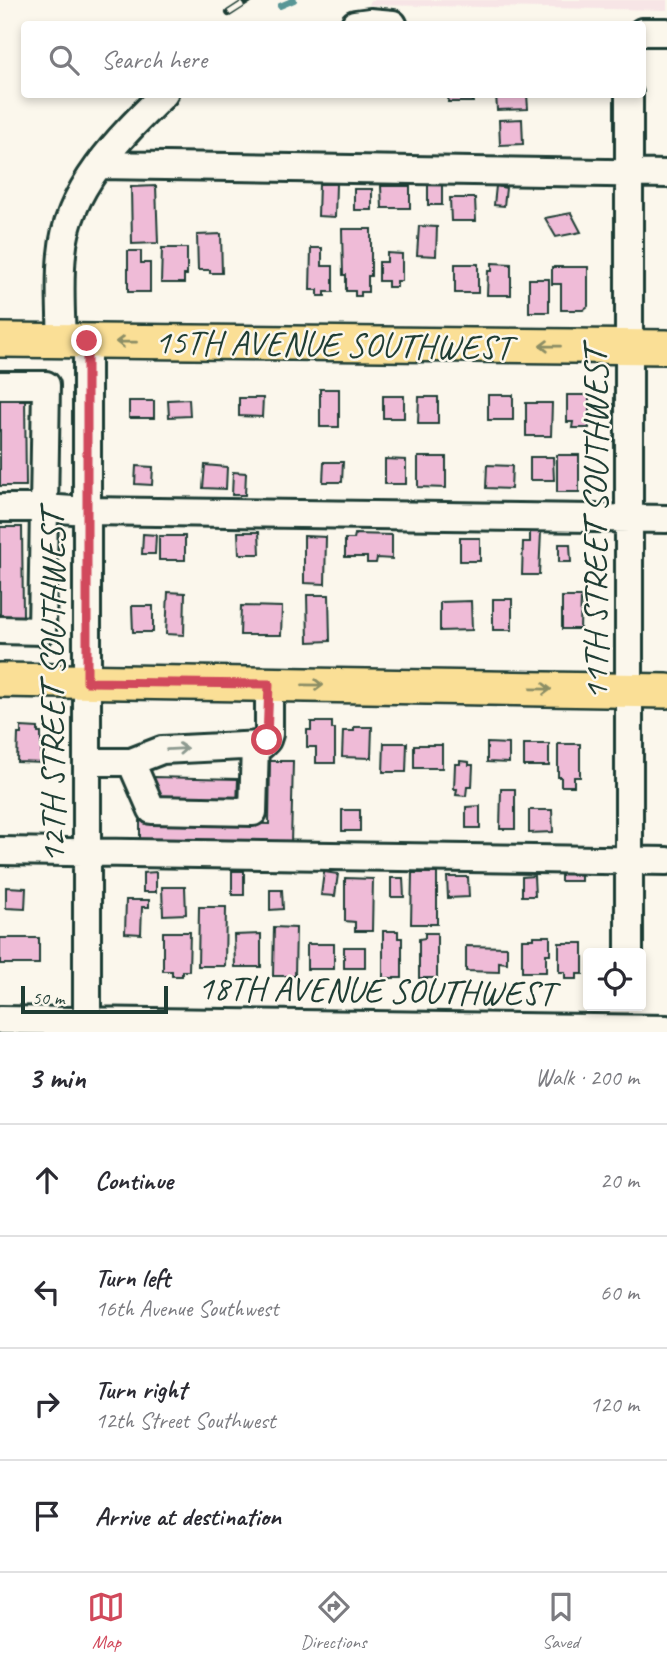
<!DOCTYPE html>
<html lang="en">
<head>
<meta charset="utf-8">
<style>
	body { margin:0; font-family:Caveat,sans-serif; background:#f7f7f7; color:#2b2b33 }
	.controls { position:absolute; right:21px; bottom:21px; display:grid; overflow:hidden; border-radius:7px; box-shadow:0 4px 10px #0003 }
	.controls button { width:63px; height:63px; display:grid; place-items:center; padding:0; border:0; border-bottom:2px solid #e1e1e2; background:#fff; color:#2b2b33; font:35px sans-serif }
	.scale { position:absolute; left:21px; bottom:18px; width:147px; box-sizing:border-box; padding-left:7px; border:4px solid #1f3d34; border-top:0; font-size:19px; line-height:24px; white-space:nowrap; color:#1f3d34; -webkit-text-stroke:5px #fbf7ec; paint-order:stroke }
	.stop { position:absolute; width:21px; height:21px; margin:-16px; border:5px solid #d1495b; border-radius:50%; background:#fff }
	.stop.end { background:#d1495b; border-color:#fff; box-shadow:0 2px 7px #0008 }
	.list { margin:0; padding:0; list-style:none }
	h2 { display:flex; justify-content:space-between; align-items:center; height:91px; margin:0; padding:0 28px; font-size:30px }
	h2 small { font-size:23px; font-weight:400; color:#7c7c81 }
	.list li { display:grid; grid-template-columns:46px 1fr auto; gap:21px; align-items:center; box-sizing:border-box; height:112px; padding:0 28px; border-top:2px solid #e1e1e2 }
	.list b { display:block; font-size:26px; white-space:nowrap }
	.list p { margin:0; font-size:23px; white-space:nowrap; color:#7c7c81 }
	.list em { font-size:23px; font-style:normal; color:#7c7c81 }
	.icon { flex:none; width:38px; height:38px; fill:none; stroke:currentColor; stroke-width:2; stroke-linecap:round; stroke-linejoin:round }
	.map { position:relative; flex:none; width:667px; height:1032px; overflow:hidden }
	.search { position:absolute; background:#fff; box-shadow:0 4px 10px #0003; left:21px; right:21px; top:21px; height:77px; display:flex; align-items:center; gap:18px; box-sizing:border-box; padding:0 24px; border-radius:7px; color:#7c7c81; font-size:26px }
	.sheet { height:539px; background:#fff }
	nav { display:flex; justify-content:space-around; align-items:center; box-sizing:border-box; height:98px; border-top:2px solid #e1e1e2; background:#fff; font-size:19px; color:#7c7c81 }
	nav a { display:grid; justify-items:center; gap:4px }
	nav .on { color:#d1495b }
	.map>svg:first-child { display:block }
	.built { fill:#f7e5e6 }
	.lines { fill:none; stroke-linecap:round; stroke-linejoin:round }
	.stream { stroke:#599696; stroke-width:6 }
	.building { fill:#efbbd7; stroke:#1f3d34; stroke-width:2 }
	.minor-casing { stroke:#1f3d34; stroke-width:32 }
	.major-casing { stroke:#1f3d34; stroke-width:38 }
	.minor { stroke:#fbf7ec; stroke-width:26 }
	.major { stroke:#fadf96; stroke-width:33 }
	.rail-casing { stroke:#1f3d34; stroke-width:8 }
	.rail { stroke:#fbf7ec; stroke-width:5; stroke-dasharray:16; stroke-linecap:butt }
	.oneway { stroke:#8c8e65 }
	.oneway2 { stroke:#8d9a90 }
	.route { stroke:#d1495b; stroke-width:9 }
	.labels { text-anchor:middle; stroke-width:5; stroke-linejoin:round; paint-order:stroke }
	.street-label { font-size:35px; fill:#1f3d34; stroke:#fbf7ec }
</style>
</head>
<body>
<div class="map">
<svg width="667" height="1032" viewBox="0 0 667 1032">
	<rect width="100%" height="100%" fill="#fbf7ec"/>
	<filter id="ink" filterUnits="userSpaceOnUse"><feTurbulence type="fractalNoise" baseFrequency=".0143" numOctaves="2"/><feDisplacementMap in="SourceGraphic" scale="14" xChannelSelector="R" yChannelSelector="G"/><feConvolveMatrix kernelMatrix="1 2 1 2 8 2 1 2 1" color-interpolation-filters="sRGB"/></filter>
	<g filter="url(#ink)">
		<path class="built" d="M371,0H667V10L369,5Z"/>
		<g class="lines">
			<path class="stream" d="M280,6L294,0"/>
		</g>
		<path class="building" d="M449,94H473V102H448Z
			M496,94H527L528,109L497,110Z
			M522,119L523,144L500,145L499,120Z
			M319,184H336L335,217L318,216Z
			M428,185H442V205H428Z
			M156,186L158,243L132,244L131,187Z
			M381,186H410V208H382Z
			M496,186L506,188L504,206L494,205Z
			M354,189H372V210H354Z
			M450,198H475L476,221H451Z
			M571,213L581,232L556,237L545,218Z
			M419,226L437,227L436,256L417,255Z
			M342,229H371V276H368V292H361V296H355V291H346V275H343Z
			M221,234L222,273H210V270H198L197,235Z
			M162,248H187V275H184V283H161Z
			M311,248H322V266H333V292H325V296H318V290H310Z
			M128,251H141V263H150V292H128Z
			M387,253L402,254V281H397V287H388V281H379V262H387Z
			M492,263L511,264V295H487L488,271H492Z
			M455,264H478V293H455Z
			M552,267H588V306L583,310H561V284H552Z
			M529,279H549V312H529Z
			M320,389H339V427H320Z
			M488,395H513V420H488Z
			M567,395H589V428H572L573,422H567Z
			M25,396L26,486H0V397Z
			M383,396H404V418H383Z
			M419,397H438V424H418Z
			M239,398H263L262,417L239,416Z
			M189,399L190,416L169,417L168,400Z
			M129,401H154V418H129Z
			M526,403H552L551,436H526Z
			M557,455H579V492H557Z
			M418,457H446V488L418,487Z
			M530,457H553L554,480H530Z
			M385,459L406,460V484H385Z
			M324,462H343L342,482H323Z
			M205,465L227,467L226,489L203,488Z
			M487,465L512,466L511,489L486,488Z
			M136,466L153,467L152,485L135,484Z
			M233,472L246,473L245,495H232Z
			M0,527H22L23,616H0Z
			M238,532H259L260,554H239Z
			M530,532H541L539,575H522L523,542H530Z
			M143,534L156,535L155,554H142Z
			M355,534L392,535V559L377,558L376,563H367V557H345V539H354Z
			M159,536H185V560H159Z
			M304,536L326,537L325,584L304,583Z
			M460,538H480V561H460Z
			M559,544H570L571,562H559Z
			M168,592L185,593L184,635L166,634Z
			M307,595H329L330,641L308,642Z
			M562,597H581L580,629H562Z
			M493,599H512V630H493Z
			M471,601L472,630L440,631V602Z
			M132,606H153V632H133Z
			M241,606L282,607L281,635H240Z
			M311,722H332V729H335V763H316V747H307V730H311Z
			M21,727L38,728V733H41V755H45V763L17,762L18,734H21Z
			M354,727H372L371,758L342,757L343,731H354Z
			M384,743H407L406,772H383Z
			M487,743L509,744V763L487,762Z
			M524,744H549V766H524Z
			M558,744H580V777H574V786H561V777H558Z
			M414,745H442V768H414Z
			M270,761H293L291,844L140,841V821L269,824Z
			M460,761L469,762V765H473L472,787H467L466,796L456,795L457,789H454L455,764H460Z
			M154,777L238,779L237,805L154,803Z
			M501,789H515V829H500Z
			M480,806V828H466V807Z
			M342,810H360V831H342Z
			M529,810H552L553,832L529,833Z
			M561,868H581V881H561Z
			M232,871H244V895H232Z
			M156,872V892H143V873Z
			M324,872L338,874L335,896L321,895Z
			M412,873H437V924H411Z
			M534,876L535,896H522V877Z
			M447,877H468L469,897L448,898Z
			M345,878L373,879L372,931H355V922L345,921Z
			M391,878H403L404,897H391Z
			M6,887L26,888L25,909L6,908Z
			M162,887H185L186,914L163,915Z
			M270,890H282L283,909L270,910Z
			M126,900H149V907H142L141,934L125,933Z
			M199,907H226L225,966H198Z
			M274,927L296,928L295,976H273Z
			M383,931H398V938H402V978H383Z
			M163,932H190L189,971H182V976H172V971H163Z
			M425,933H437V978H419V939L425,938Z
			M261,934V967H235L234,935Z
			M534,936H550V954H546V972H522V939H534Z
			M0,938H39V964H0Z
			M559,943H583V974H577V979H565V972H559Z
			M307,944H334V969H307Z
			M466,946L507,947V963L499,962V972L466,971Z
			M344,947H365V968H344Z"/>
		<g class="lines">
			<g class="minor-casing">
				<path id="minor" d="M355,24L370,22L393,24
					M642,32H667
					M99,165L667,174
					M62,341C61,312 59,283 62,254C67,189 119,138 164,94
					M0,385H46L44,508L87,511L667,519
					M0,508H44L42,631L0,630
					M87,762H131L162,750L262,745L267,740L269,734V684
					M131,762L152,810L253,812L255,745
					M0,851L667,861
					M629,953V94
					M0,1020L667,1029
					M87,1032V341"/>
			</g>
			<g class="major-casing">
				<path id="major" d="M0,340L667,347
					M0,680L667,691"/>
			</g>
			<use href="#minor" class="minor"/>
			<use href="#major" class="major"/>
			<g class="rail-casing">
				<path id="rail" d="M229,13L249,0"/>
			</g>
			<use href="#rail" class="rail"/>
		</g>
		<defs><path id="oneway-shaft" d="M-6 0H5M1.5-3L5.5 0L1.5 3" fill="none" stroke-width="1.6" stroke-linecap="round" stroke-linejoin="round" transform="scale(1.75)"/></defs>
		<g class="oneway">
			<use href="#oneway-shaft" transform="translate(126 342) rotate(-179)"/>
			<use href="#oneway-shaft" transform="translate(550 346) rotate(-179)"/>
			<use href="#oneway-shaft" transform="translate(313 685) rotate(1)"/>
			<use href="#oneway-shaft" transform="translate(541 689) rotate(1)"/>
		</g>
		<use class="oneway2" href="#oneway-shaft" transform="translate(177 749) rotate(-3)"/>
	</g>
	<g class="lines" filter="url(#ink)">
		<path class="route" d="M87,341V682L269,684L267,740"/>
	</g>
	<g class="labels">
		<g class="street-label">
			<text transform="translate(333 344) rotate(1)" y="12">15TH AVENUE SOUTHWEST</text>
			<text transform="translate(595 524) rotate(-90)" y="12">11TH STREET SOUTHWEST</text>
			<text transform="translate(52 687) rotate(-90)" y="12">12TH STREET SOUTHWEST</text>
			<text transform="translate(376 990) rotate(1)" y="12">18TH AVENUE SOUTHWEST</text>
		</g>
	</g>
</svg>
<div class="controls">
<button><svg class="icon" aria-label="locate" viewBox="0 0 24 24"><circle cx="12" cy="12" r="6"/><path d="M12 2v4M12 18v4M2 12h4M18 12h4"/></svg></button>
</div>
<div class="scale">50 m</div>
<div class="stop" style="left:267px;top:740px"></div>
<div class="stop end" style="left:87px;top:341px"></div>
<div class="search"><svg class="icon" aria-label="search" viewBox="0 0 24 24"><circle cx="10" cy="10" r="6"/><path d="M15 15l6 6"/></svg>Search here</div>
</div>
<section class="sheet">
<h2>3 min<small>Walk · 200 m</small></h2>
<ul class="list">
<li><svg class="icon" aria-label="ahead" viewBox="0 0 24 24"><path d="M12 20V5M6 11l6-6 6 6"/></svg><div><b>Continue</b></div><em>20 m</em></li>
<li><svg class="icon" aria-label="left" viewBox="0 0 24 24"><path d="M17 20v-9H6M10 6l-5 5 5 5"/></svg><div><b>Turn left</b><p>16th Avenue Southwest</p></div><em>60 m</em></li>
<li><svg class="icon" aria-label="right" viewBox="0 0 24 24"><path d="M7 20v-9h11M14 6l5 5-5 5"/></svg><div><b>Turn right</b><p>12th Street Southwest</p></div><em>120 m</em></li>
<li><svg class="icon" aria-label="arrive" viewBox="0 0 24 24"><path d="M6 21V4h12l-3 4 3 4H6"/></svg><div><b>Arrive at destination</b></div></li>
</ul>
</section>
<nav>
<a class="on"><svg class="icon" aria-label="map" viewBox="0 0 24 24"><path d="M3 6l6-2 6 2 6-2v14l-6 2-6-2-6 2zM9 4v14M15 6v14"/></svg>Map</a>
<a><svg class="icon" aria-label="directions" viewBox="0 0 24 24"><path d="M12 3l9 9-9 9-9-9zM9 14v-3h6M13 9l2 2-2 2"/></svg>Directions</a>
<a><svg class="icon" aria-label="saved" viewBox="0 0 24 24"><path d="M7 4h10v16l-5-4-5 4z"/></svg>Saved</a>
</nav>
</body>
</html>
